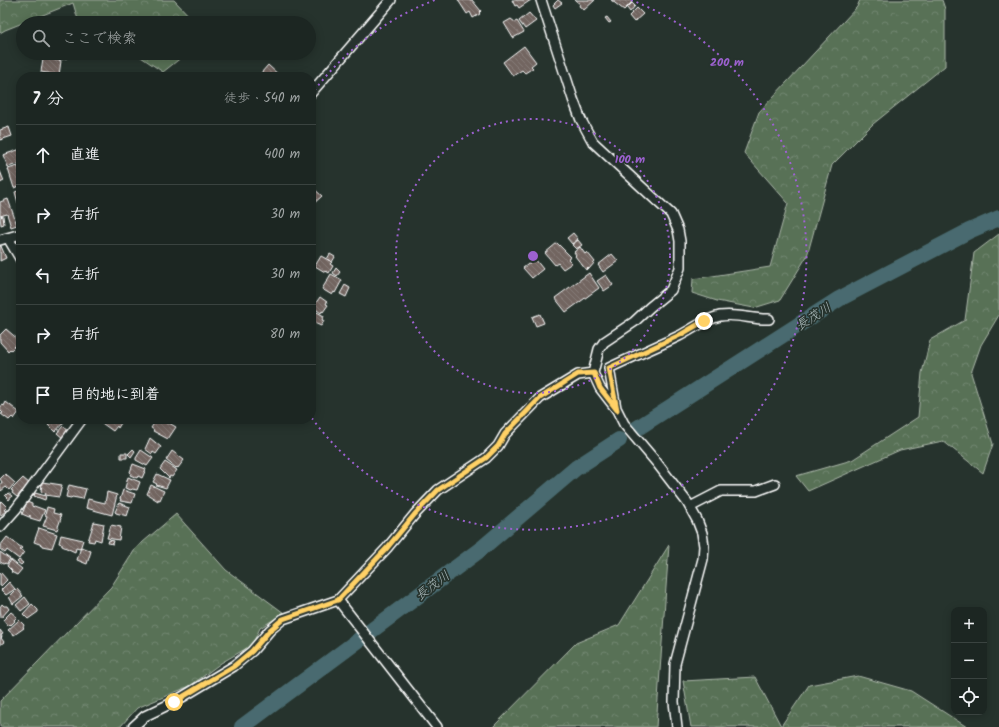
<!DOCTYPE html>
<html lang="ja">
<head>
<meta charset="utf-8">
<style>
	body { margin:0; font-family:Kalam,"Klee One",sans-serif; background:#29322f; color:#f1f3f6 }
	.controls { position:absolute; right:12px; bottom:12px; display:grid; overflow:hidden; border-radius:8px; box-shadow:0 2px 10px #0003 }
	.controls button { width:36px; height:36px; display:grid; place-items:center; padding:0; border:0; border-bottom:1px solid #3a4340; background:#1c2622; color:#f1f3f6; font:20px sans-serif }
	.stop { position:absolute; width:12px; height:12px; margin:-9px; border:3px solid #ffd166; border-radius:50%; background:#fff }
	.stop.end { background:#ffd166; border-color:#fff; box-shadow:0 1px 4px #0008 }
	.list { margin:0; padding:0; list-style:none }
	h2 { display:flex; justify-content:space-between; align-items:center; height:52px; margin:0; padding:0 16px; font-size:17px }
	h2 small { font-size:13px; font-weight:400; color:#a0a5a5 }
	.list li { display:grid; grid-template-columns:26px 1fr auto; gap:12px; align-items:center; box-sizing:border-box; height:60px; padding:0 16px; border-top:1px solid #3a4340 }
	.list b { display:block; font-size:15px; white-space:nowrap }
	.list em { font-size:13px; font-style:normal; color:#a0a5a5 }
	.icon { flex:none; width:22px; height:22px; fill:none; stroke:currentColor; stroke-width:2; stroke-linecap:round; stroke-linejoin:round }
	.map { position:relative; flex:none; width:999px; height:727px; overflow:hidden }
	.search { position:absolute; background:#1c2622; box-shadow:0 2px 10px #0003; left:16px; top:16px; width:300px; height:44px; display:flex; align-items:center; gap:10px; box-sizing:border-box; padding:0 14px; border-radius:22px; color:#a0a5a5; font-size:15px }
	.panel { position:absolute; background:#1c2622; box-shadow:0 2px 10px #0003; left:16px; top:72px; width:300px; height:352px; border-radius:16px }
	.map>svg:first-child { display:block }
	.forest { fill:url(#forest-crowns); stroke:#acb8aa }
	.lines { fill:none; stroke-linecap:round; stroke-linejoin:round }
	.river { stroke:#496b6f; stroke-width:16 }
	.building { fill:url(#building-back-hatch); stroke:#fff }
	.minor-casing { stroke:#fff; stroke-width:12 }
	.minor { stroke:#26332d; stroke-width:9 }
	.route { stroke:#ffd166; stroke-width:5 }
	.ring { fill:none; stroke:#9c61cf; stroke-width:2; stroke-dasharray:2 4 }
	.labels { text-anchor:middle; stroke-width:3.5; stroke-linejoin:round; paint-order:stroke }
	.water-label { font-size:13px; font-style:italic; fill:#adbcbe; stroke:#26332d }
	.centre { fill:#9c61cf; stroke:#26332d; stroke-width:2 }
	.ring-label { font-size:12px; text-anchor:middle; font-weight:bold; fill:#9c61cf; stroke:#26332d; stroke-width:3.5; stroke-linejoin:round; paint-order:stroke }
</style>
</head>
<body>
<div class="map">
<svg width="999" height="727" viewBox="0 0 999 727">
	<defs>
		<pattern id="forest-crowns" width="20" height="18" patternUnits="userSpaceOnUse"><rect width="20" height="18" fill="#587156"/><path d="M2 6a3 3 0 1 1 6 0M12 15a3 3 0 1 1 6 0" fill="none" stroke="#71866f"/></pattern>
		<pattern id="building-back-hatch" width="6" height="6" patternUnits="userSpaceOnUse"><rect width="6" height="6" fill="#726561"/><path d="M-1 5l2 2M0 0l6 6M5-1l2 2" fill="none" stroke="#877c79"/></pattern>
	</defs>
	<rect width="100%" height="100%" fill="#26332d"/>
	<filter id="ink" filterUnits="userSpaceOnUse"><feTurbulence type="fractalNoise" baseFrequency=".025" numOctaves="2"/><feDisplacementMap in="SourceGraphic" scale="8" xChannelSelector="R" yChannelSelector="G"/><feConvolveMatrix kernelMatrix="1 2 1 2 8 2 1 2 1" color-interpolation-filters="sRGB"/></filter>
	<g filter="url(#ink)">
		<path class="forest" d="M0,0H174L196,23H79L73,3L5,30L0,33Z
			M860,0H942L945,9V66L873,124L832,165L807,256L780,300L754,308L717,301L692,293L693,279L770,267L788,203L744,153L759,112L857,7Z
			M135,53H187L163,72Z
			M999,234V315L981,345L971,373L993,444L983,473L943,441L900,450L808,491L796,476L852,460L918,417L922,373L930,340L965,320L974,253Z
			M176,514L226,570L284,613L260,628L252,645L221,663L190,686L137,708L120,727H0V701L111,587L136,548Z
			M669,545L656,727H493L576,643L619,625Z
			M858,676L911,691L967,727H691L683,681L755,677L781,726L809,685Z"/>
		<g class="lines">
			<path class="river" d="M636,429L839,299L969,231L999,218
				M242,727L481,549L576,468L619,440"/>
		</g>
		<path class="building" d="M458,0H472L481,11L479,13L480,14L473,18L470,12L467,14Z
			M512,0H531L519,8L517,5L515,6Z
			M558,0L562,3L555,8L553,5Z
			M575,0H595L584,10L579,6L580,4Z
			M611,0H630L632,2L624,10Z
			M632,3L635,6L630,12L627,8Z
			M637,8L643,14L634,22L629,16Z
			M529,13L536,21L525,29L519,21Z
			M607,17L611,22L609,23L605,18Z
			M511,19L515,22L517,21L524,32L513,38L504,23Z
			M524,46L536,62L531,66L533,68L525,73L522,70L513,76L503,62Z
			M47,53H56V58L49,57L47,56Z
			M57,53H66L67,58L59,60Z
			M43,58L61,61L59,75L41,72Z
			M268,65L281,77H265L261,73Z
			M9,127L12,136L0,140V130Z
			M21,149V163L8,167L3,155Z
			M18,166L21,177V185L14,188L8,169Z
			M0,171L4,181L0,183Z
			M311,186L322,196L311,206Z
			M21,190V202L18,203L15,192Z
			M8,199L17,225L11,227L7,214L0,216V202Z
			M3,216L4,224L1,225L0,217Z
			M573,233L578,239L572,244L567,238Z
			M578,240L582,245L576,249L572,245Z
			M557,243L571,257L568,259L572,263L563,269L558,263L555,265L545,253Z
			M1,246L6,258L0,261V247Z
			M580,247L585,254L587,252L595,262L589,269L588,268L586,270L575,256L576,255L574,252Z
			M330,254L335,257L332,262L327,259Z
			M612,254L618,261L603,272L598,265Z
			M321,256L332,262L330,264L333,266L329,273L326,271L325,272L315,266Z
			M535,259L543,269L532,278L523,268Z
			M336,268L340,272L337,276L333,273Z
			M589,273L599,288L566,312L555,298Z
			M331,274L342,280L335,293L334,292L332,295L322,289Z
			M606,275L613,285L604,291L597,281Z
			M345,285L350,288L346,297L340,294Z
			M320,297L327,302L326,304L328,305L323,312L322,311L321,313L313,307Z
			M315,311L324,316L322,320L324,321L321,326L312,322L311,323V313L313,314Z
			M540,314L544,323L536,326L532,317Z
			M6,329L20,341L11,350L10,349L8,351L0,342V335Z
			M21,350V358L20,359L16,356Z
			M6,402L19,412L14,419L12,417L9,420L1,414L3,413L0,410V407L3,405L4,406Z
			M53,419H61L64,422L55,432L48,425Z
			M96,419H115L121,423L118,428L117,426L113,431Z
			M157,419H160L168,424L169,423L176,427L168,439L153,431L154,430L151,428Z
			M63,426L70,432L64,439L57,433Z
			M150,438L161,447L156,454L153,452L152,454L145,449Z
			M133,449L135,451L131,457L128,454Z
			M141,450L153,458L147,466L136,460V458Z
			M172,451L184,460L178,468L177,467L176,468L166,460Z
			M121,453H127V458H121Z
			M165,462L177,470L172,477L170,476L169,478L160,469Z
			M133,464L146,469L142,478L138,476L137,478L130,475L131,473L130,472Z
			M5,474L15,483L9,490L6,487L1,491L0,485L2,482L0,479Z
			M157,474L170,480L166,488L156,485L157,484L153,482Z
			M128,477L140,482L137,490L132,489L131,490L125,488Z
			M23,478L30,484L24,493L22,491L17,497L12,493L13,491L11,490Z
			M42,482L62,485L59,497L45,495L46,493L41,492Z
			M69,485L86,489L83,499L72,497L71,498L66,497Z
			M151,485L164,491L160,500L158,499V501L147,494Z
			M123,490L135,494L132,503L120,501L121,499H120Z
			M107,492L117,495L112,515L86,508L88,499L105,503Z
			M8,493L12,496L9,500L5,496Z
			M35,493L46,496L45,500L34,496Z
			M1,501L7,507L4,510L6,511L0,516V503Z
			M27,502L32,504V506L33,507L34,506L45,510L40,521L30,518V515L29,517L22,514Z
			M119,503L130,507L127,516L116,513L115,512Z
			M47,507L54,509L53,513L61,515L60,517L61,518L57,530L43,526L47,516L45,515Z
			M94,522L104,524L101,541L95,539L94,542L88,541Z
			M111,525L121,527L119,540L107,538Z
			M39,528L57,534L52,548L42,546V545L34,542Z
			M61,535L83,540L80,549L76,548L75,552L62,546V544L59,543Z
			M7,537L22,548L20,550L24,552L19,559L7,550L5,553L0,549V546Z
			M109,540L114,541L113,544L108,543Z
			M81,547L91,551L87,564L77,560Z
			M0,552L10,559L7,564L5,563L4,564L0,562Z
			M11,560L22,569L17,575L11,572L12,571L7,566Z
			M19,560L23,563L21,565L17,562Z
			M1,573L7,580L1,586H0V574Z
			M9,582L15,589L6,595L1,590Z
			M17,589L23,596L13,604L9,597Z
			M25,597L30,604L21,611L16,605Z
			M2,604L4,606H7L9,609L1,618L0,607Z
			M32,604L38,610V612L28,619L23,614Z
			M11,612L17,617L14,620L15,621L11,625L10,624L8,626L3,620Z
			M19,620L24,625L23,627L24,628L14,635L8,630Z
			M0,630L3,634L1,635L2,637L1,638L4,642L0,645Z"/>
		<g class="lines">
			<g class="minor-casing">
				<path id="minor" d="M541,0L573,99L581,120L593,142L671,214L678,230L680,241V268L671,290L650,307L634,322L604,342L599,349L593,373L600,388L617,410L624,424L657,463L687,502L697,520L702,533L704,546L703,559L675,664L674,702L677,727
					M311,93L391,0
					M8,238L21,260
					M0,240L21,234
					M616,408L609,368C632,357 656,347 679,336C693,329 705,319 720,316C737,313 753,320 769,319
					M690,507L721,491H756L775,484
					M0,527L16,509L82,419
					M338,600L437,727
					M133,727L145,716L174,702L234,666L252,651L270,630L283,619L338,600L387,548L415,514L438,490L486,458L498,446L505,434L540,398L578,375L593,373"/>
			</g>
			<use href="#minor" class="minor"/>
		</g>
	</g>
	<g class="lines" filter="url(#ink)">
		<path class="route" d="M174,702L234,666L252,651L270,630L283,619L338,600L387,548L415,514L438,490L486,458L498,446L505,434L540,398L578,374L594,373L600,388L617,410L609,368L680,335L704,321"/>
	</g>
	<g class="ring">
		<circle cx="533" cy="256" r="137"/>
		<path d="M311 95A274 274 0 0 1 435 0M631 0A274 274 0 1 1 311 417"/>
	</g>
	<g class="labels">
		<g class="water-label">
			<text transform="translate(813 316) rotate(-33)" y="5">長茂川</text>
			<text transform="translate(432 585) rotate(-37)" y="5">長茂川</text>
		</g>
	</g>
	<circle cx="533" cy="256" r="6" class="centre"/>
	<g class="ring-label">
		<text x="727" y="66">200 m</text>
		<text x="630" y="163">100 m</text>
	</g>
</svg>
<div class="controls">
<button>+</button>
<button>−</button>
<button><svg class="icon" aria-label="locate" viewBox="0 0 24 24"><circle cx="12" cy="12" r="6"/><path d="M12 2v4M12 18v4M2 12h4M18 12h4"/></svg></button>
</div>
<div class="stop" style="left:174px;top:702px"></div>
<div class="stop end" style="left:704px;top:321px"></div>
<div class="search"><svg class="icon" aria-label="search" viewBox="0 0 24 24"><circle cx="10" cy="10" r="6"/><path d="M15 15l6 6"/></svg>ここで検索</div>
<section class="panel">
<h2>7 分<small>徒歩 · 540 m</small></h2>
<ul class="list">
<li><svg class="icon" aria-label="ahead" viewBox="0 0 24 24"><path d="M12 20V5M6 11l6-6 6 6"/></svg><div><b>直進</b></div><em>400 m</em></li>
<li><svg class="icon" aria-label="right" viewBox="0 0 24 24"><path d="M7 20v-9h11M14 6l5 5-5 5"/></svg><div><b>右折</b></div><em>30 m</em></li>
<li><svg class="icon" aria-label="left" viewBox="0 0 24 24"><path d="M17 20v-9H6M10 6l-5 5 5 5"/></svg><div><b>左折</b></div><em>30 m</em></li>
<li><svg class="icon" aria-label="right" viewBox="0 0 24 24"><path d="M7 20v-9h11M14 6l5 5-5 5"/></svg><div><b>右折</b></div><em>80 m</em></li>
<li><svg class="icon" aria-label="arrive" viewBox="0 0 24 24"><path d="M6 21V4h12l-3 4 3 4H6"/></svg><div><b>目的地に到着</b></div></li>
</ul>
</section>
</div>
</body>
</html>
